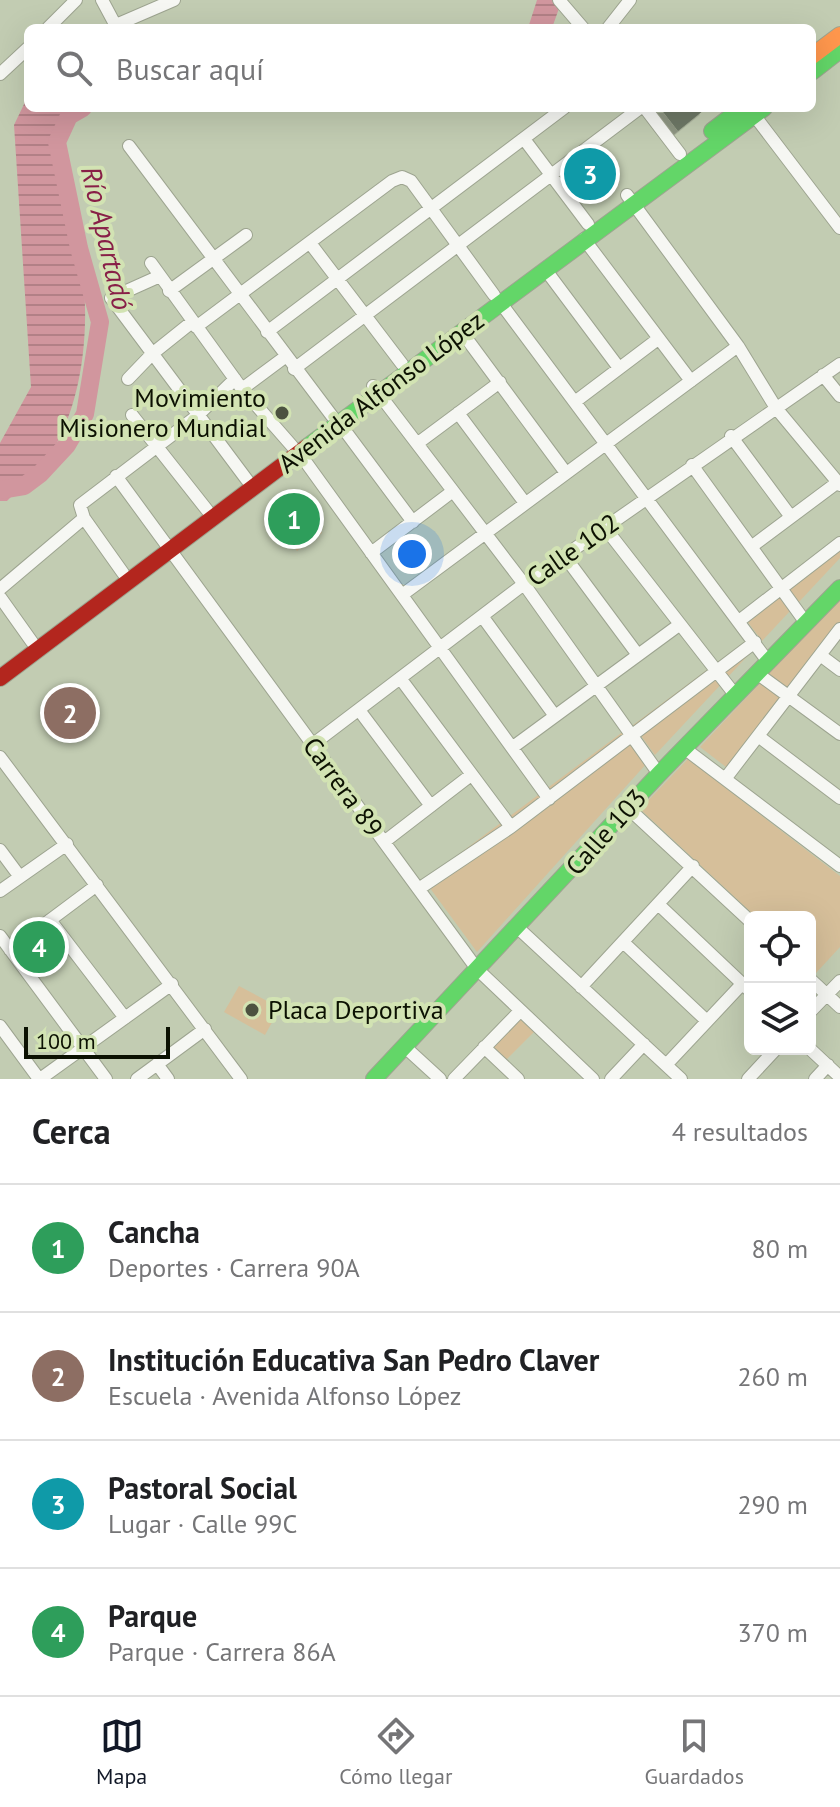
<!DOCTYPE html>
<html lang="es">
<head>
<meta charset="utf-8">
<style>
	body { margin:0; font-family:"PT Sans",sans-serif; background:#f2f2f2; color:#202124 }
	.controls { position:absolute; right:24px; bottom:24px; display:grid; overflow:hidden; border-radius:12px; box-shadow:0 8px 32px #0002 }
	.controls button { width:72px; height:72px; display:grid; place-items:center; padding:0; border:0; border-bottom:2px solid #e0e0e0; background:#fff; color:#202124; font:40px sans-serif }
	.scale { position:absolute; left:24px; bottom:20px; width:146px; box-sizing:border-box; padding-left:8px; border:4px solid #0c1102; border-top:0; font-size:22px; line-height:28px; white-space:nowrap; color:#0c1102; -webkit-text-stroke:6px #d2e3b3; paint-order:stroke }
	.you { position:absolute; left:412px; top:554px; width:28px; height:28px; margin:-20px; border:6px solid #fff; border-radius:50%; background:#1a73e8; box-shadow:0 0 0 12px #1a73e833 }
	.badge { display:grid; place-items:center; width:52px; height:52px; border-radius:50%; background:#111827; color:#fff; font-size:26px; font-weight:700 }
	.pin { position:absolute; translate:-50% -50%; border:4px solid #fff; box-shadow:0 2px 8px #0006 }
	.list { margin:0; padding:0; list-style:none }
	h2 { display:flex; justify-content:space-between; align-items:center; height:104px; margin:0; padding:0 32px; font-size:34px }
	h2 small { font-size:26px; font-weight:400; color:#757577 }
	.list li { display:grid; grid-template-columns:52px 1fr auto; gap:24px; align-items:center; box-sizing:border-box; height:128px; padding:0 32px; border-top:2px solid #e0e0e0 }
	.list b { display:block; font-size:30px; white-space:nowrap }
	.list p { margin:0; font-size:26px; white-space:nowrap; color:#757577 }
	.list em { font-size:26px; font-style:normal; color:#757577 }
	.icon { flex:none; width:44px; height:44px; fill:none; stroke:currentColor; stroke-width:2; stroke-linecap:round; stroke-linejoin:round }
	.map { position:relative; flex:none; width:840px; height:1079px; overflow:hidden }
	.search { position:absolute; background:#fff; box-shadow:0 8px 32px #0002; left:24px; right:24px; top:24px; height:88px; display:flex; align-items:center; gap:20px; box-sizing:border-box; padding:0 28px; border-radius:12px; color:#757577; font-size:30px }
	.sheet { height:616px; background:#fff }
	nav { display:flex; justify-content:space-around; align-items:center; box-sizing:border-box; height:112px; border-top:2px solid #e0e0e0; background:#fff; font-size:22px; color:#757577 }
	nav a { display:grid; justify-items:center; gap:4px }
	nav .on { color:#111827 }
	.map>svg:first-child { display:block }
	.green { fill:#d6bf9a }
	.water { fill:url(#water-rules) }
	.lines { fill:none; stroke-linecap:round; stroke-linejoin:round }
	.river { stroke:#d1969e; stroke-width:18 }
	.building { fill:#6e7866; filter:url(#shadow) }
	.street-casing { stroke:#9da490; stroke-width:14 }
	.fast-casing { stroke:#9da490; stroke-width:18 }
	.slow-casing { stroke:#9da490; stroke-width:18 }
	.jam-casing { stroke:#9da490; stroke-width:18 }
	.street { stroke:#f6f7f3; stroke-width:12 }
	.fast { stroke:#63d668; stroke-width:16 }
	.slow { stroke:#ff974d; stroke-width:16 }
	.jam { stroke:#b3261e; stroke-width:16 }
	.poi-dot { fill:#4c5240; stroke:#d2e3b3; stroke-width:3 }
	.labels { text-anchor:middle; stroke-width:8; stroke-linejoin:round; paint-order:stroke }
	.street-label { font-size:26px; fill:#0c1102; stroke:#d2e3b3 }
	.poi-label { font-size:26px; fill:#0c1102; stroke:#d2e3b3; text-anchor:end }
	.water-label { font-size:28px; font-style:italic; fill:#881f47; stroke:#d2e3b3 }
</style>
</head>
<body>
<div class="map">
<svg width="840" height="1079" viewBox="0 0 840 1079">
	<defs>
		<pattern id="water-rules" width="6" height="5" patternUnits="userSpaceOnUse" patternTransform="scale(2)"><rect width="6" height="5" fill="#d1969e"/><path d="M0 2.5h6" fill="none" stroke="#b28086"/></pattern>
		<filter id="shadow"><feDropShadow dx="-4.5" dy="4.5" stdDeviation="0" flood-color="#0004"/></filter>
	</defs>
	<rect width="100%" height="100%" fill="#c2ccb2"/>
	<path class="green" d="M291,489L322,533L297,551L267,506Z
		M840,546V558L798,603L787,589Z
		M779,596L790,611L762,641L747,621Z
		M840,598V623L726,767L700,747Z
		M747,640L754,649L655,755L633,725Z
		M624,731L647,763L477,952L424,880Z
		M688,759L840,876V947L816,973L810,967V917H756L640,809Z
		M49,926L62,943L29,968L17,951Z
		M239,986L280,1008L265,1035L224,1012Z
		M519,1018L534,1032L505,1061L490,1047Z"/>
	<path class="water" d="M537,0H562L552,28H528Z
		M28,96V108H84L69,116C51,156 67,189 76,229C90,294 90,373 61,435C49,461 27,481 7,501H0V443L31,387L14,125Z"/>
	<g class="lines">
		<path class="river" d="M0,490L24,486L40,474L67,445L85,414L100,322L79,248L57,142L69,116L83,108"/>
	</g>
	<path class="building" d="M660,108H703L704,110L678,131Z
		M595,151L613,175L585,197L567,173Z"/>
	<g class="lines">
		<g class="street-casing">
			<path id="street" d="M102,0L117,28
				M559,0L583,28
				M116,25L174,0
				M48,28L76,0
				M608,28L630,0
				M0,74L28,48
				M645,108L680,154
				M754,115L840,228
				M524,139L588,224
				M129,146L332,416
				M627,195L738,346L776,408L840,485
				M584,239L691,381
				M310,243L402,364
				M151,263L242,389L292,446
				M545,269L619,368
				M160,276L111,298L247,480
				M169,291L246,235
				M500,302L769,663
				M196,327L392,181L402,177L411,181L494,295
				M461,331L566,473
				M267,332L564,108
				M294,369L640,108
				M823,375L840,396
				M128,379L152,354L192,322
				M373,386L524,584L659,774
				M242,389L285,357
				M576,401L658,339
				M458,413L525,503
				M132,415L207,510
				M340,424L413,522
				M731,436L791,517
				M418,443L500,382
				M300,454L549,799
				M692,465L806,623
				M116,476L477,969L593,1079
				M606,529L736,696
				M751,547L838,482
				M371,553L453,491
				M566,558L638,655
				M123,573L84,518L80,505L197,416L235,379
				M0,589L84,518
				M402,595L738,346
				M0,597L32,642
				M482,616L555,716
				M739,621L840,543
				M820,655L840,670
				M758,674L840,734
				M400,678L511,827
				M359,710L431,806
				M758,736L840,798
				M312,745L524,584L840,364
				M513,747L679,625
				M684,748L840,866
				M0,757L241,1079
				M725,779L840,629
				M628,808L750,921
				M384,842L471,775
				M0,850L20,877
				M420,888L511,827L755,642
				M0,891L67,844
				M658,904L750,991
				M50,920L125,1018
				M518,928L681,1079
				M0,936L106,1079
				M623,942L707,1021
				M10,950L97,885
				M810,979L840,1007
				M581,987L693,866
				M810,1012L840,981
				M0,1026L39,1079
				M405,1047L440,1079
				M484,1047L518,1079
				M810,1049L840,1077
				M157,1064L168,1079
				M666,1065L742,984
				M40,1079L172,984
				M137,1079L205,1029
				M454,1079L519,1012
				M611,1079L644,1044
				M748,1079L776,1049
				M815,1079L828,1065"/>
		</g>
		<g class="fast-casing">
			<path id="fast" d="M812,72L840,50
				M712,131L742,108
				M307,447L764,108
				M374,1079L659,774L840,588"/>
		</g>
		<g class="slow-casing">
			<path id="slow" d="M812,56L840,35"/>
		</g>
		<g class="jam-casing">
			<path id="jam" d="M0,678L307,447"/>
		</g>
		<use href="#street" class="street"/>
		<use href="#fast" class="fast"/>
		<use href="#slow" class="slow"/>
		<use href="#jam" class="jam"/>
	</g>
	<g class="poi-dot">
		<circle cx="282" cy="413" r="8"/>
		<circle cx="252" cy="1010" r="8"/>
	</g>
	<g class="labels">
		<g class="street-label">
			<text transform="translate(381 392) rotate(-37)" y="9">Avenida Alfonso López</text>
			<text transform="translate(573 550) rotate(-35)" y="9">Calle 102</text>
			<text transform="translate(343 787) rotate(54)" y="9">Carrera 89</text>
			<text transform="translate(606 832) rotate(-48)" y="9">Calle 103</text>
		</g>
		<g class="poi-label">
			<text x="266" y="407">Movimiento<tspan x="266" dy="30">Misionero Mundial</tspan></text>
			<text x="268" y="1019" text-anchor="start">Placa Deportiva</text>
		</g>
		<g class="water-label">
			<text transform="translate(107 238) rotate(77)" y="10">Río Apartadó</text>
		</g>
	</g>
</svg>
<div class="controls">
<button><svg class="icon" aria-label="locate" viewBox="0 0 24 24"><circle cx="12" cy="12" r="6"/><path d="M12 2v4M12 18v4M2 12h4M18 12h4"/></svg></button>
<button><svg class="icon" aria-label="layers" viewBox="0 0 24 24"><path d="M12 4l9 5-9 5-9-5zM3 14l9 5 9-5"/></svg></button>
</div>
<div class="scale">100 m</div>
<div class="you"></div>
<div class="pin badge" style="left:294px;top:519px;background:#2e9e5b">1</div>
<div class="pin badge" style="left:70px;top:713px;background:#8d6e63">2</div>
<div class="pin badge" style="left:590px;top:174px;background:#0f9aa8">3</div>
<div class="pin badge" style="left:39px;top:947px;background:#2e9e5b">4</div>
<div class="search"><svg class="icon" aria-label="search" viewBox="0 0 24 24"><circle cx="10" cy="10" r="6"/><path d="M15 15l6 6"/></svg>Buscar aquí</div>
</div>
<section class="sheet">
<h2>Cerca<small>4 resultados</small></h2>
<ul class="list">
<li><span class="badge" style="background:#2e9e5b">1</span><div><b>Cancha</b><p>Deportes · Carrera 90A</p></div><em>80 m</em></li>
<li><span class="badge" style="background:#8d6e63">2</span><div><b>Institución Educativa San Pedro Claver</b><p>Escuela · Avenida Alfonso López</p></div><em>260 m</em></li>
<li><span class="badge" style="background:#0f9aa8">3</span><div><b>Pastoral Social</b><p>Lugar · Calle 99C</p></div><em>290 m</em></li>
<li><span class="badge" style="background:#2e9e5b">4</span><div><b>Parque</b><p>Parque · Carrera 86A</p></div><em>370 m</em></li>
</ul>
</section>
<nav>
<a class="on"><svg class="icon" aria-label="map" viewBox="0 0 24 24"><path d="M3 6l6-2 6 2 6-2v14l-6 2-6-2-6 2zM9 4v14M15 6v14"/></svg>Mapa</a>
<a><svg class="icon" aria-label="directions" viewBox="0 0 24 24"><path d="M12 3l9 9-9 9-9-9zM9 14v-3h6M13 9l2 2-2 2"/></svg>Cómo llegar</a>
<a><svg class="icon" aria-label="saved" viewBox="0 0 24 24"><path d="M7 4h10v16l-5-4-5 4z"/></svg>Guardados</a>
</nav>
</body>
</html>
